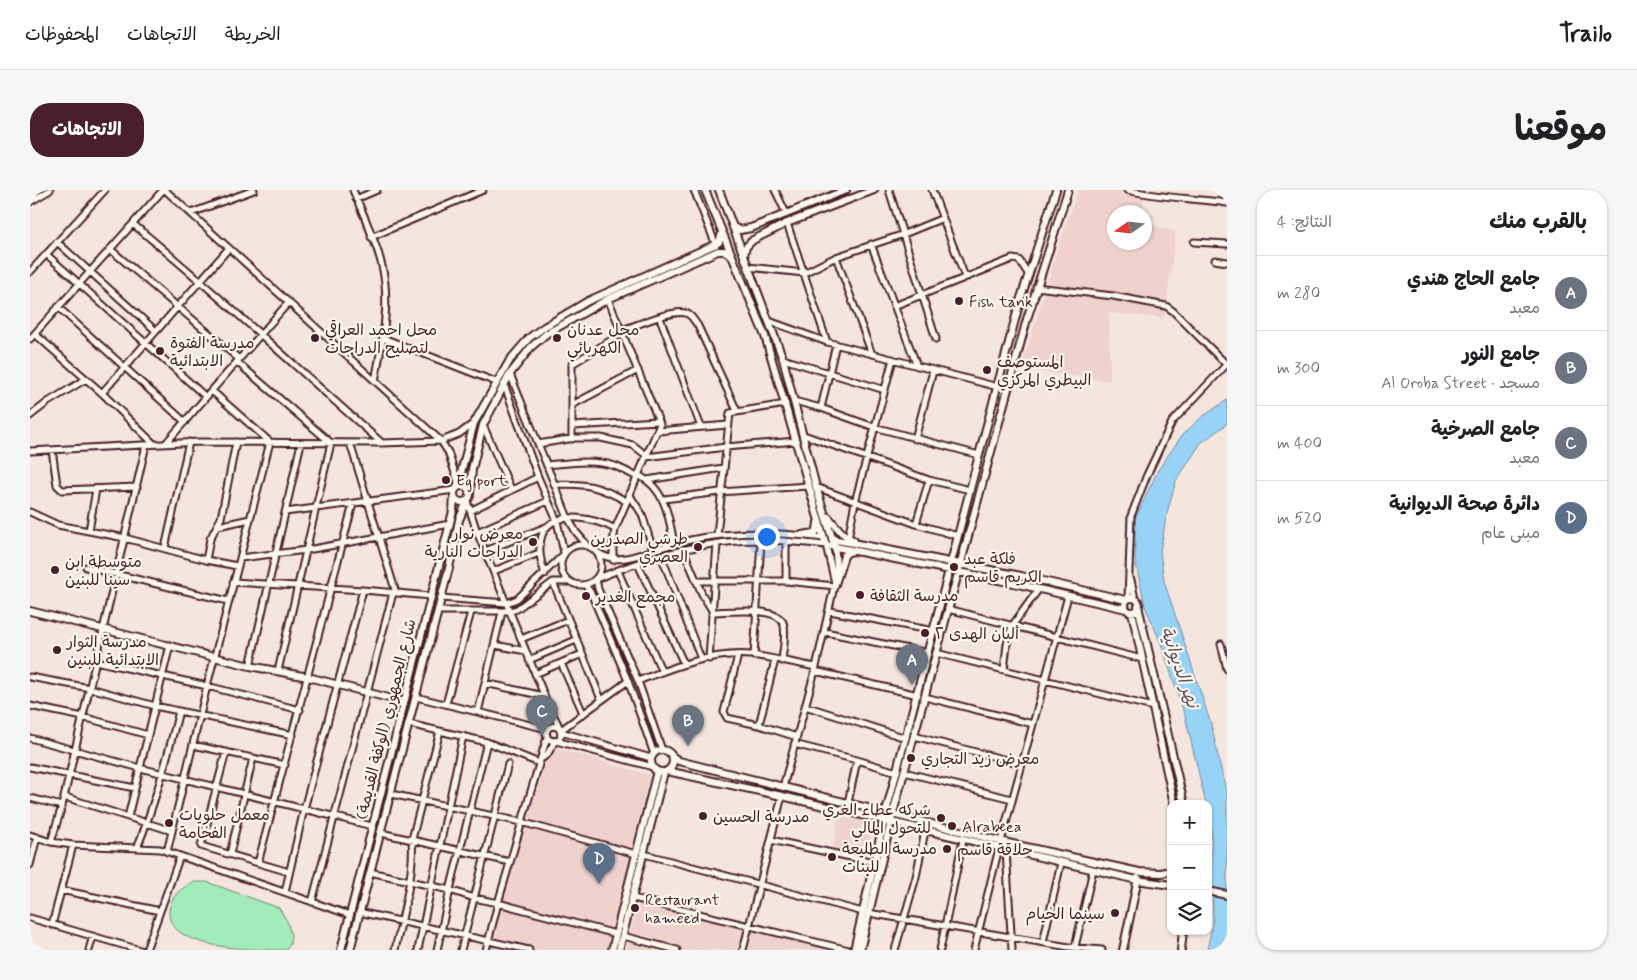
<!DOCTYPE html>
<html lang="ar">
<head>
<meta charset="utf-8">
<style>
	body { margin:0; font-family:Mynerve,"Playpen Sans Arabic",sans-serif; background:#f6f6f6; color:#202124; direction:rtl }
	.controls { position:absolute; right:15px; bottom:15px; display:grid; overflow:hidden; border-radius:10px; box-shadow:0 1px 4px #0004 }
	.controls button { width:45px; height:45px; display:grid; place-items:center; padding:0; border:0; border-bottom:1px solid #e0e0e0; background:#fff; color:#202124; font:25px sans-serif }
	.compass { position:absolute; left:1077px; top:15px; width:45px; height:45px; border-radius:50%; background:#fff; box-shadow:0 1px 4px #0004; rotate:256deg }
	.you { position:absolute; left:736px; top:346px; width:18px; height:18px; margin:-12px; border:4px solid #fff; border-radius:50%; background:#1a73e8; box-shadow:0 0 0 8px #1a73e833 }
	.badge { display:grid; place-items:center; width:32px; height:32px; border-radius:50%; background:#4a1f2b; color:#fff; font-size:16px; font-weight:700 }
	.pin { position:absolute; translate:-50% -41px; filter:drop-shadow(0 1px 2px #0008) }
	.pin::after { content:''; position:absolute; top:26px; width:18px; height:15px; background:inherit; clip-path:polygon(0 0,100% 0,50% 100%) }
	.list { margin:0; padding:0; list-style:none }
	h2 { display:flex; justify-content:space-between; align-items:center; height:65px; margin:0; padding:0 20px; font-size:21px }
	h2 small { font-size:16px; font-weight:400; color:#757577 }
	.list li { display:grid; grid-template-columns:32px 1fr auto; gap:15px; align-items:center; box-sizing:border-box; height:75px; padding:0 20px; border-top:1px solid #e0e0e0 }
	.list b { display:block; font-size:19px; white-space:nowrap }
	.list p { margin:0; font-size:16px; white-space:nowrap; color:#757577 }
	.list em { font-size:16px; font-style:normal; color:#757577 }
	.icon { flex:none; width:28px; height:28px; fill:none; stroke:currentColor; stroke-width:2; stroke-linecap:round; stroke-linejoin:round }
	.map { position:relative; flex:none; width:1197px; height:760px; overflow:hidden; direction:ltr; border-radius:20px }
	header { display:flex; align-items:center; gap:30px; box-sizing:border-box; height:70px; padding:0 25px; background:#fff; border-bottom:1px solid #e0e0e0 }
	header strong { font-size:24px }
	nav { display:flex; gap:28px; margin-inline-start:auto; font-size:18px }
	.intro { display:flex; align-items:center; justify-content:space-between; box-sizing:border-box; height:120px; padding:0 30px }
	h1 { margin:0; font-size:35px }
	.button { padding:12px 22px; border-radius:20px; background:#4a1f2b; color:#fff; font-size:18px; font-weight:700 }
	main { display:flex; gap:30px; padding:0 30px }
	aside { flex:1; background:#fff; border-radius:20px; box-shadow:0 1px 4px #0004 }
	.map>svg:first-child { display:block }
	.built { fill:#eed2cb }
	.green { fill:#a2ecba; stroke:#768672 }
	.water { fill:#96d3f6; stroke:#788ba5 }
	.lines { fill:none; stroke-linecap:round; stroke-linejoin:round }
	.minor-casing { stroke:#4a1f2b; stroke-width:9 }
	.major-casing { stroke:#4a1f2b; stroke-width:10 }
	.minor { stroke:#fbf7ec; stroke-width:5 }
	.major { stroke:#fbf7ec; stroke-width:6 }
	.poi-dot { fill:#4a1f2b; stroke:#fbf7ec; stroke-width:2 }
	.labels { text-anchor:middle; stroke-width:4.5; stroke-linejoin:round; paint-order:stroke }
	.poi-label { font-size:16px; fill:#4a1f2b; stroke:#fbf7ec; text-anchor:start }
	.street-label { font-size:16px; fill:#4a1f2b; stroke:#fbf7ec }
	.water-label { font-size:18px; font-style:italic; fill:#615568; stroke:#fbf7ec }
</style>
</head>
<body>
<header>
<strong>Trailo</strong>
<nav><a>الخريطة</a><a>الاتجاهات</a><a>المحفوظات</a></nav>
</header>
<div class="intro"><h1>موقعنا</h1><a class="button">الاتجاهات</a></div>
<main>
<aside>
<h2>بالقرب منك<small>النتائج: 4</small></h2>
<ul class="list">
<li><span class="badge" style="background:#6b7280">A</span><div><b>جامع الحاج هندي</b><p>معبد</p></div><em>280 m</em></li>
<li><span class="badge" style="background:#6b7280">B</span><div><b>جامع النور</b><p>مسجد · Al Oroba Street</p></div><em>300 m</em></li>
<li><span class="badge" style="background:#6b7280">C</span><div><b>جامع الصرخية</b><p>معبد</p></div><em>400 m</em></li>
<li><span class="badge" style="background:#5c6f8a">D</span><div><b>دائرة صحة الديوانية</b><p>مبنى عام</p></div><em>520 m</em></li>
</ul>
</aside>
<div class="map">
<svg width="1197" height="760" viewBox="0 0 1197 760">
	<rect width="100%" height="100%" fill="#f5e6dd"/>
	<filter id="ink" filterUnits="userSpaceOnUse"><feTurbulence type="fractalNoise" baseFrequency=".02" numOctaves="2"/><feDisplacementMap in="SourceGraphic" scale="10" xChannelSelector="R" yChannelSelector="G"/><feConvolveMatrix kernelMatrix="1 2 1 2 8 2 1 2 1" color-interpolation-filters="sRGB"/></filter>
	<g filter="url(#ink)">
		<path class="built" d="M1048,0H1116L1111,22H1084V52H1114L1115,34L1146,42L1134,128L1079,123L1080,191L991,179L1028,58Z
			M508,553L620,585L577,760H461Z
			M808,627L843,632L836,667L803,659Z
			M609,711L798,760H596Z"/>
		<path class="green" d="M163,692H177L249,718L257,731L261,745L260,754L256,760C225,760 141,760 139,724C139,707 150,699 163,692Z"/>
		<path class="water" d="M1197,210V234L1171,253L1146,291L1137,323L1130,361L1134,391L1181,534L1197,606V760H1177L1183,730L1181,638L1178,625V614H1176L1155,526L1132,456L1115,416L1105,369V329L1128,280L1153,244L1172,227Z"/>
		<g class="lines">
			<g class="minor-casing">
				<path id="minor" d="M135,0L411,251L418,262L428,292
					M323,0C333,25 346,50 352,76C361,113 352,154 345,191
					M664,0L686,55
					M745,0L756,23
					M859,0L906,149
					M902,0L935,87
					M1097,0C1130,8 1164,8 1197,13
					M326,9L347,0
					M0,12L20,0
					M161,23L224,0
					M757,33L797,152
					M103,34C188,104 269,180 352,253
					M341,47L453,0
					M27,52L126,141
					M1164,52L1197,54
					M841,54L887,176
					M80,59L209,169
					M16,64L176,207
					M806,67L842,164
					M1185,70L1197,72
					M718,77L774,83L806,67L874,44L913,28
					M0,82L75,0
					M1006,97L1083,106L1136,116L1143,121L1197,175
					M578,109L630,234L585,339L583,353V370
					M864,116L982,69L989,70L999,85
					M28,117L155,232
					M630,128L671,237
					M739,131L797,152L968,197
					M592,140C606,136 646,117 658,124C662,126 665,132 668,136L707,221
					M5,144L72,203L124,254
					M353,148L466,192
					M0,149L133,0
					M753,169L855,200
					M207,172L301,253L248,481
					M480,184L538,328L546,342L557,355
					M474,194L508,287L527,331L534,363
					M72,203L199,58
					M764,211L791,218L844,237L949,265
					M542,215L608,180
					M791,218L806,154
					M0,226L18,212L56,189
					M453,235L481,299
					M542,236L629,231
					M627,241L698,235
					M774,245L899,290L940,300
					M542,249V174L593,143
					M885,249L903,181
					M136,253L259,112
					M320,253L366,403
					M508,254L545,248H571L603,255L616,265
					M22,260L27,295L32,300L107,297
					M0,261L169,252L352,253L411,251L429,244L444,233
					M616,267L696,257L766,251
					M517,275C539,273 563,269 585,276C592,279 600,283 607,287
					M608,285C635,298 639,326 644,354
					M617,290L693,278
					M524,294C557,294 567,295 596,311
					M786,297L886,334L928,346
					M599,304L612,324L623,360
					M634,309L690,302L778,296
					M437,311L447,342L519,517C523,527 535,540 529,550L523,551L518,549L516,543L518,538L523,536L529,538
					M440,321L508,287
					M0,322L28,335L95,348L176,370L207,376
					M255,322L425,300
					M886,334L899,290
					M188,336L220,329
					M59,341L66,299
					M447,342L518,311
					M687,345L700,223L756,214
					M818,349L825,312L863,169
					M531 375a20 20 0 1 1 40 0a20 20 0 1 1-40 0Z
					M805,357L807,383
					M135,358L159,252
					M653,359L672,404L683,422C698,422 751,415 754,436C756,446 753,460 752,471
					M455,361L516,337
					M567,362C588,377 611,363 633,357C687,340 738,341 794,348
					M631,365L671,469
					M210,368L277,360L420,334
					M176,370L180,349L191,328L206,252
					M608,374L654,474
					M56,377L198,411
					M464,381L509,363
					M588,381L632,482
					M515,384C511,372 508,361 511,349C518,317 565,328 585,339
					M566,389C618,367 673,350 730,350C752,350 774,353 796,355L805,393
					M566,389L568,399L608,491L632,560
					M1101,390L1105,409
					M666,391H756L805,396
					M756,391V352
					M203,392L333,400L401,406
					M523,392L571,509
					M555,395L561,403L598,491L624,564
					M411,408L477,413L487,409L532,366
					M1098,409L1101,326L1117,285L1142,232L1197,174
					M918,419L1112,469
					M408,421H480L487,419L523,392H539
					M800,421L904,441
					M795,442L898,463
					M491,449L538,430
					M1191,454L1197,479
					M465,455L496,461
					M906,463L1123,517
					M708,465L694,522L697,528L729,535L767,547
					M724,466L731,350
					M679,469L687,353
					M499,470L546,450
					M66,471L177,496L270,520
					M531,473L553,523
					M220,476L271,253
					M974,480L977,454L982,436L1008,400
					M785,481L888,505
					M505,484L552,464
					M0,487L60,498L125,516L263,545
					M608,491C643,477 682,462 721,465C743,468 765,473 786,477
					M455,493L514,506
					M386,507L517,539
					M895,507L1003,534
					M416,514L441,422
					M0,516L53,527L118,545
					M775,516L876,548
					M448,522L472,422
					M379,534L457,552L509,573
					M729,535L745,470
					M531,540L598,491
					M531,542L621,568
					M884,546L992,574
					M0,548L110,578L342,636
					M526,551L623,577
					M764,554L827,570L867,582
					M163,555L255,575
					M196,562L171,656L259,682
					M511,569L517,565L525,551
					M0,577L105,598
					M874,582L982,609
					M753,597L786,477L805,392
					M361,604L491,632L606,664
					M35,607L142,641
					M0,608L32,616
					M818,613L827,570
					M98,627L140,455
					M351,643L480,672
					M0,645L21,652L43,655L130,659L320,725
					M741,650L844,672
					M971,651L1038,406
					M21,652L32,616L116,255
					M107,658C125,614 137,568 149,521
					M976,660L982,760
					M137,662L177,496L240,252L182,201
					M200,664L223,568
					M614,664L833,722
					M228,673L323,314
					M0,675L7,647
					M340,682L420,700L444,708L468,713L586,744
					M31,700L130,721
					M255,702L274,619L333,400
					M603,708L819,760
					M282,712L363,403
					M329,722L499,760
					M838,723L1039,757L1072,760
					M0,728L110,760
					M22,735L43,655
					M593,746L647,760
					M1013,752L1031,673
					M1045,757L1063,680
					M59,760L63,746
					M116,760L150,666
					M365,760C372,727 385,682 382,649L410,541
					M388,760L433,546
					M407,760L420,700L457,552
					M431,760L478,574
					M456,760L468,713L517,547
					M713,760L752,606
					M865,760L886,687L895,641
					M910,760L933,650
					M944,760L969,658"/>
			</g>
			<g class="major-casing">
				<path id="major" d="M675,0L735,146L796,355L979,392L1096,419
					M689,0L753,169L786,297L805,357
					M703,37L710,40L721,38L816,0
					M714,65L716,57L723,50L757,33L844,0
					M424 304a8 8 0 1 1 16 0a8 8 0 1 1-16 0Z
					M427,298L444,233L480,170L499,148L514,137L558,111L686,54L689,52L692,43
					M440,303L442,279L453,235L480,184L501,157L516,144L578,109L688,61H694L701,65
					M798,327L812,343L824,351
					M772,345L785,343L787,340L788,332
					M802,349L991,386L1096,410
					M805,394L814,366L818,362L824,361
					M1095 415a7 7 0 1 1 14 0a7 7 0 1 1-14 0Z
					M1108,416L1154,614
					M0,421L220,476L278,487L374,512
					M1102,422L1144,614
					M621 571a11 11 0 1 1 22 0a11 11 0 1 1-22 0Z
					M643,567L649,571L978,653L1109,682L1131,683L1141,681
					M637,581L752,606L1107,690L1141,695
					M1178,701L1197,705
					M311,760L423,321L424,306
					M320,760L419,378L429,330L438,309
					M582,760L627,581
					M589,760L634,582
					M824,760L856,622L949,265L990,111L1026,0
					M830,760L863,623L997,129L1038,0
					M1093,760L1108,688
					M1151,760L1153,741"/>
			</g>
			<use href="#minor" class="minor"/>
			<use href="#major" class="major"/>
		</g>
	</g>
	<g class="poi-dot">
		<circle cx="929" cy="111" r="5"/>
		<circle cx="285" cy="148" r="5"/>
		<circle cx="527" cy="148" r="5"/>
		<circle cx="130" cy="161" r="5"/>
		<circle cx="957" cy="180" r="5"/>
		<circle cx="416" cy="290" r="5"/>
		<circle cx="503" cy="352" r="5"/>
		<circle cx="668" cy="357" r="5"/>
		<circle cx="924" cy="377" r="5"/>
		<circle cx="25" cy="380" r="5"/>
		<circle cx="830" cy="405" r="5"/>
		<circle cx="556" cy="406" r="5"/>
		<circle cx="895" cy="443" r="5"/>
		<circle cx="27" cy="460" r="5"/>
		<circle cx="881" cy="568" r="5"/>
		<circle cx="673" cy="626" r="5"/>
		<circle cx="911" cy="628" r="5"/>
		<circle cx="139" cy="633" r="5"/>
		<circle cx="922" cy="636" r="5"/>
		<circle cx="917" cy="659" r="5"/>
		<circle cx="802" cy="667" r="5"/>
		<circle cx="605" cy="718" r="5"/>
		<circle cx="1085" cy="723" r="5"/>
	</g>
	<g class="labels">
		<g class="poi-label">
			<text x="939" y="117">Fish tank</text>
			<text x="295" y="145">محل احمد العراقي<tspan x="295" dy="18">لتصليح الدراجات</tspan></text>
			<text x="537" y="145">محل عدنان<tspan x="537" dy="18">الكهربائي</tspan></text>
			<text x="140" y="158">مدرسة الفتوة<tspan x="140" dy="18">الابتدائية</tspan></text>
			<text x="967" y="177">المستوصف<tspan x="967" dy="18">البيطري المركزي</tspan></text>
			<text x="426" y="296">Eg port</text>
			<text x="493" y="349" text-anchor="end">معرض نوار<tspan x="493" dy="18">الدراجات النارية</tspan></text>
			<text x="658" y="354" text-anchor="end">طرشي الصدرين<tspan x="658" dy="18">العصري</tspan></text>
			<text x="934" y="374">فلكة عبد<tspan x="934" dy="18">الكريم قاسم</tspan></text>
			<text x="35" y="377">متوسطة ابن<tspan x="35" dy="18">سينا للبنين</tspan></text>
			<text x="840" y="411">مدرسة الثقافة</text>
			<text x="566" y="412">مجمع الغدير</text>
			<text x="905" y="449">ألبان الهدى ٢</text>
			<text x="37" y="457">مدرسة الثوار<tspan x="37" dy="18">الابتدائية للبنين</tspan></text>
			<text x="891" y="574">معرض زيد التجاري</text>
			<text x="901" y="625" text-anchor="end">شركه عطاء الغري<tspan x="901" dy="18">للتحول المالي</tspan></text>
			<text x="149" y="630">معمل حلويات<tspan x="149" dy="18">الفخامة</tspan></text>
			<text x="683" y="632">مدرسة الحسين</text>
			<text x="932" y="642">Alrabeea</text>
			<text x="812" y="664">مدرسة الطليعة<tspan x="812" dy="18">للبنات</tspan></text>
			<text x="927" y="665">حلاقة قاسم</text>
			<text x="615" y="715">Restaurant<tspan x="615" dy="18">hameed</tspan></text>
			<text x="1075" y="729" text-anchor="end">سينما الخيام</text>
		</g>
		<g class="street-label">
			<text transform="translate(355 529) rotate(-76)" y="6">شارع الجمهوري (الوكفة القديمة)</text>
		</g>
		<g class="water-label">
			<text transform="translate(1150 477) rotate(71)" y="6">نهر الديوانية</text>
		</g>
	</g>
</svg>
<div class="controls">
<button>+</button>
<button>−</button>
<button><svg class="icon" aria-label="layers" viewBox="0 0 24 24"><path d="M12 4l9 5-9 5-9-5zM3 14l9 5 9-5"/></svg></button>
</div>
<svg class="compass" viewBox="-18 -18 36 36"><path d="M0-13l5 13h-10z" fill="#e53935"/><path d="M0 13l5-13h-10z" fill="#757577"/></svg>
<div class="you"></div>
<div class="pin badge" style="left:882px;top:495px;background:#6b7280">A</div>
<div class="pin badge" style="left:658px;top:556px;background:#6b7280">B</div>
<div class="pin badge" style="left:512px;top:546px;background:#6b7280">C</div>
<div class="pin badge" style="left:569px;top:694px;background:#5c6f8a">D</div>
</div>
</main>
</body>
</html>
